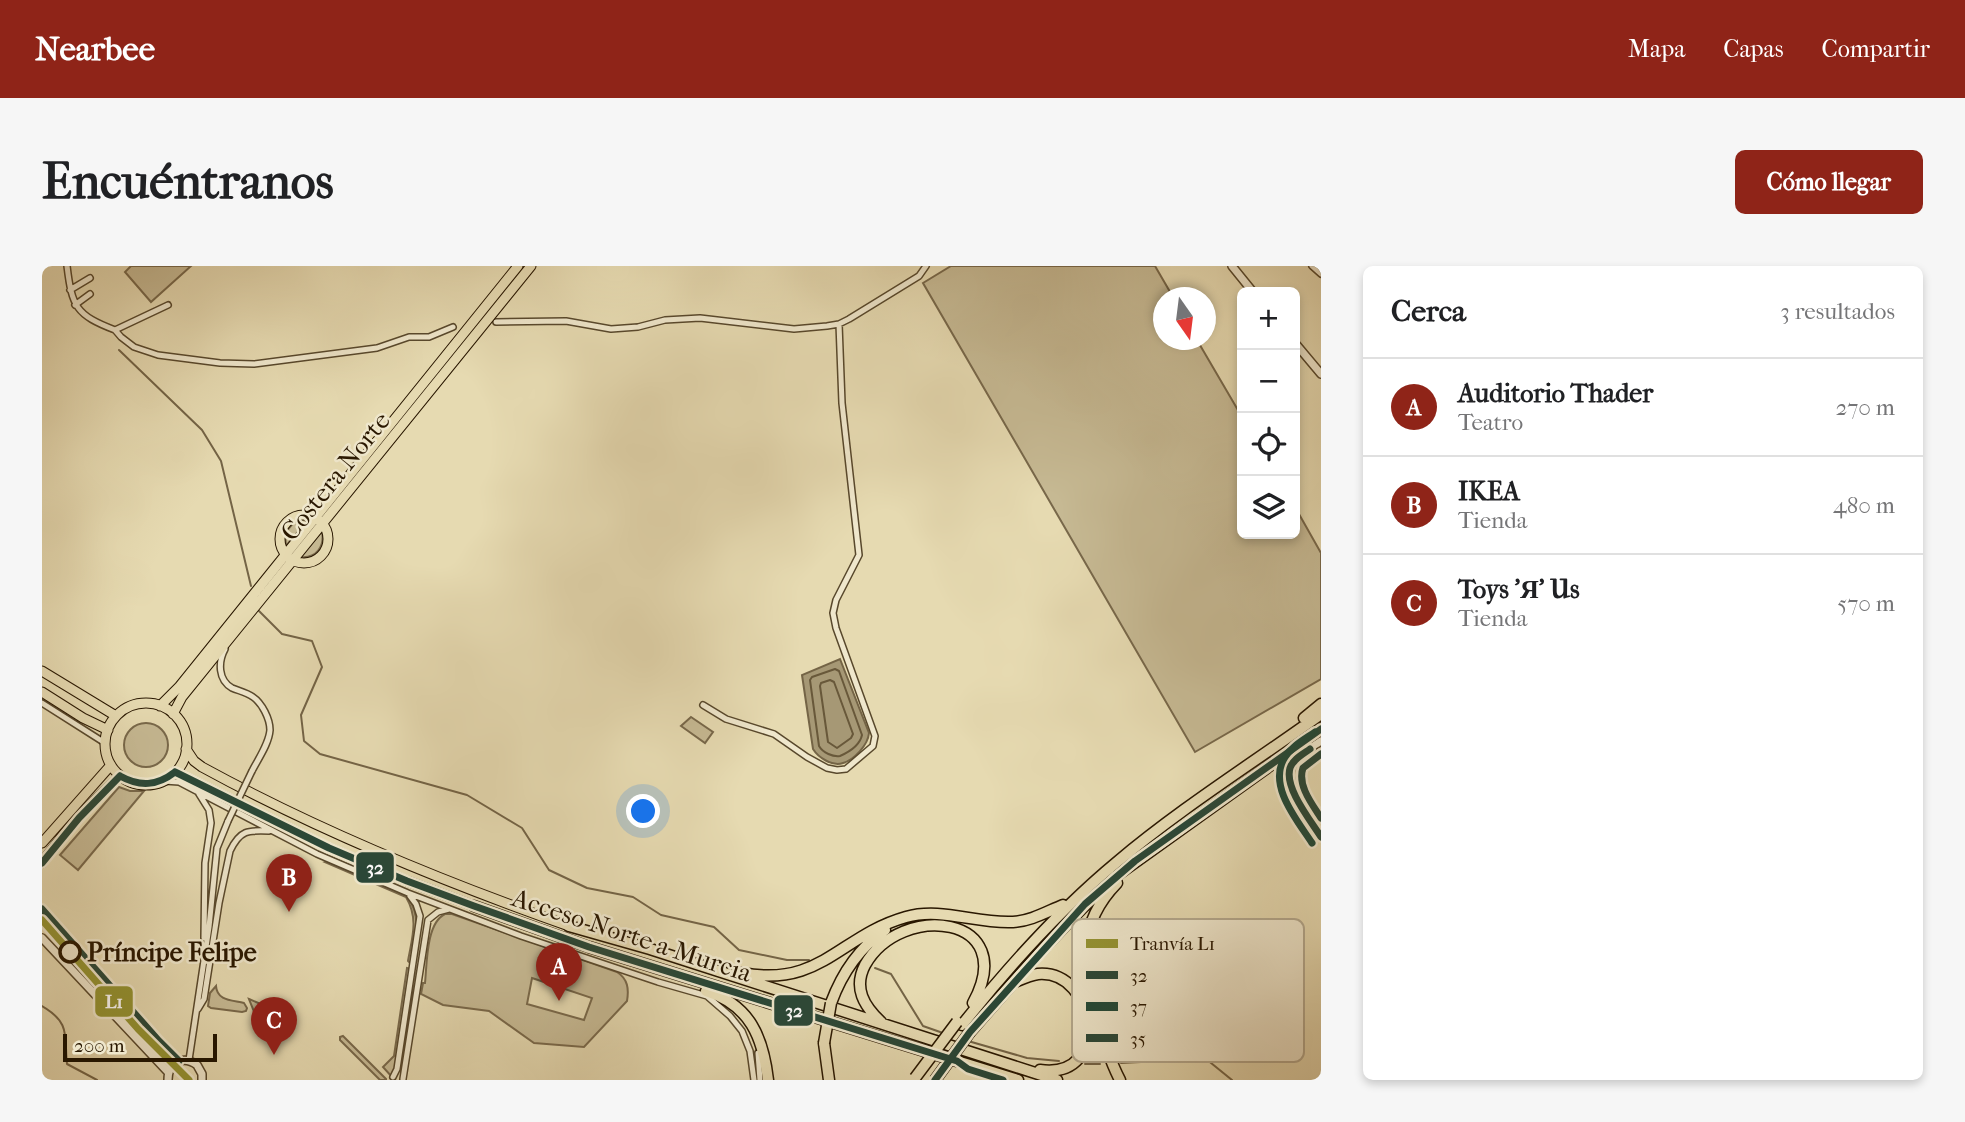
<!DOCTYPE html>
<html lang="es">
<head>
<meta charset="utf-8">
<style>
	body { margin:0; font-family:"IM FELL French Canon",serif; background:#f6f6f6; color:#202124 }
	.controls { position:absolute; right:21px; top:21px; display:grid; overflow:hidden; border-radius:10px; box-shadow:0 4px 10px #0003 }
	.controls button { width:63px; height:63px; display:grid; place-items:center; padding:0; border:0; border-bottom:2px solid #e0e0e0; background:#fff; color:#202124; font:35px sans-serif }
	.compass { position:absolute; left:1111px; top:21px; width:63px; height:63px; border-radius:50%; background:#fff; box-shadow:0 4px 10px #0003; rotate:166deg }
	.scale { position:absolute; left:21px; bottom:18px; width:154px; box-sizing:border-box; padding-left:7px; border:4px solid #291700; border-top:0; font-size:19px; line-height:24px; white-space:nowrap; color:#291700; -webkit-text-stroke:5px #efe7cc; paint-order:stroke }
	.you { position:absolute; left:602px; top:546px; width:24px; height:24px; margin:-18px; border:5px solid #fff; border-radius:50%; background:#1a73e8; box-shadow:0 0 0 10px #1a73e833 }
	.badge { display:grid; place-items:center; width:46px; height:46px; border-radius:50%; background:#8f2418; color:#fff; font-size:23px; font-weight:700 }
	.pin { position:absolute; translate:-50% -58px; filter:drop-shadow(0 2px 4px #0008) }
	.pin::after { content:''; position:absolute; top:37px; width:24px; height:21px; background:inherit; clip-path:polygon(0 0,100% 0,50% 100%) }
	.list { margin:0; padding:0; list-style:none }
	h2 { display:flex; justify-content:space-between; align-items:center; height:91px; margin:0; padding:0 28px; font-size:30px }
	h2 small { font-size:23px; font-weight:400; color:#757577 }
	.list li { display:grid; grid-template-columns:46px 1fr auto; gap:21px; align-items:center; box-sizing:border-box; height:98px; padding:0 28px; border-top:2px solid #e0e0e0 }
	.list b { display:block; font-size:26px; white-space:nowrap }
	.list p { margin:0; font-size:23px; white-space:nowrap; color:#757577 }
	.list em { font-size:23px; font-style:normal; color:#757577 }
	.icon { flex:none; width:38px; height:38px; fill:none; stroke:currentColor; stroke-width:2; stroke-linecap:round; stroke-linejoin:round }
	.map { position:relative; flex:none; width:1279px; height:814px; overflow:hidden; border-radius:10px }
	header { display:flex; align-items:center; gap:42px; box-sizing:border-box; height:98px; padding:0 35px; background:#8f2418; color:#fff }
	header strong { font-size:33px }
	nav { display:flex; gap:38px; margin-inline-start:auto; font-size:24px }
	.intro { display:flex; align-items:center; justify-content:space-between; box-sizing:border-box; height:168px; padding:0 42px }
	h1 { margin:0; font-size:49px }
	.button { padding:18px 32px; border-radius:10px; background:#8f2418; color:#fff; font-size:24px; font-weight:700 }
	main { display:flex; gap:42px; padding:0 42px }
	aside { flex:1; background:#fff; border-radius:10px; box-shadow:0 4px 10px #0003 }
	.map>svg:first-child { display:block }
	.green { fill:#c6b993; stroke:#78684a; stroke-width:2; fill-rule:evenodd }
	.water { fill:#a69875; stroke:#746446; stroke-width:2 }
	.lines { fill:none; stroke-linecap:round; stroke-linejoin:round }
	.shore { stroke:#68583a; stroke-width:2 }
	.stream { stroke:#746446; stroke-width:2 }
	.minor-casing { stroke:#58482c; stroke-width:8 }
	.tertiary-casing { stroke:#58482c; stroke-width:10 }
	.primary-casing { stroke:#291700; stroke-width:11 }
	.motorway-casing { stroke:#291700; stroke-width:13 }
	.minor { stroke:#efe7cc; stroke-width:5 }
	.tertiary { stroke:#efe7cc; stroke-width:7 }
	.primary { stroke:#e6dab1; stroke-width:9 }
	.motorway { stroke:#e6dab1; stroke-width:10 }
	.minor-bridge-casing { stroke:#58482c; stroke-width:8; stroke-linecap:butt }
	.motorway-bridge-casing { stroke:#291700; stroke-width:13; stroke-linecap:butt }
	.minor-bridge { stroke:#efe7cc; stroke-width:5 }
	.motorway-bridge { stroke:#e6dab1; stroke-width:10 }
	.bus-1-casing { stroke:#efe7cc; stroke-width:12 }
	.bus-2-casing { stroke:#efe7cc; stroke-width:12 }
	.bus-3-casing { stroke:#efe7cc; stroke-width:12 }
	.bus-1 { stroke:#294737; stroke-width:7 }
	.bus-2 { stroke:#204838; stroke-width:7 }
	.bus-3 { stroke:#294738; stroke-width:7 }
	.tram-1-casing { stroke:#efe7cc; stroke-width:12 }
	.tram-1 { stroke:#949332; stroke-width:7 }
	.stop-dot { fill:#efe7cc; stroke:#291700; stroke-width:3.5 }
	.labels { text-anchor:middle; stroke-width:5; stroke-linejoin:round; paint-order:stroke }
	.street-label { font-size:26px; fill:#291700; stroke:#efe7cc }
	.stop-label { font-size:26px; font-weight:bold; fill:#291700; stroke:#efe7cc; text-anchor:start }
	.key { fill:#efe7cc; stroke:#b4a98f; stroke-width:2 }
	.key-label { font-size:19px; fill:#291700 }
	.line-badge { stroke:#efe7cc; stroke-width:2.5 }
	.badge-label { font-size:19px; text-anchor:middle; font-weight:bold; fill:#fff }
</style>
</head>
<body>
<header>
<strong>Nearbee</strong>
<nav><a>Mapa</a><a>Capas</a><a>Compartir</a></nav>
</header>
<div class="intro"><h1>Encuéntranos</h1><a class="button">Cómo llegar</a></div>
<main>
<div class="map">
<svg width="1279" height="814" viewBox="0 0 1279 814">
	<rect width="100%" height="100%" fill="#e6dab1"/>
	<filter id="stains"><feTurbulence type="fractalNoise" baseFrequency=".00286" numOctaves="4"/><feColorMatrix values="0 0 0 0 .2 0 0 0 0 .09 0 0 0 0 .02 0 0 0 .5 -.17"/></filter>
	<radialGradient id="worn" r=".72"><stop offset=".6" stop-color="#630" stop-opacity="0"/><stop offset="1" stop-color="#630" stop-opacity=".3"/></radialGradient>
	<path class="green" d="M89,0H149L109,36L83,6Z
		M909,0H1113L1131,31L1122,32V74H1155L1200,151V268H1253V241L1279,287V413L1153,486L881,17Z
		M260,253L266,254L244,280L243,267L252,256Z
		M280,265C283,281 274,293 258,291Z
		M649,451L671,466L663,477L639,460Z
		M82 479a22 22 0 1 1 44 0a22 22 0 1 1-44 0Z
		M77,521L88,525H102L36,604L18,589Z
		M286,595L366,631C380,653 373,671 369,695L368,697L366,695C370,672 377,653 364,631L283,596Z
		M403,648H410L575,706C586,713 587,723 585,735L542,781L492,777L447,745L401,739L379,728L381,717H383C385,698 384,657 403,648ZM490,712L550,732L542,754L485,738Z
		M365,702L368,703L353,805L350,811L341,801L352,790Z
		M174,720C175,735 190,734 202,737L205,742L204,745L200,746L169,742L166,740L168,727Z
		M207,733L242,748L241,752L213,748Z
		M301,770L344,813V814H338L298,774V771Z"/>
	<path class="water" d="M798,393L827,467C826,479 812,494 801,497C790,501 776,491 771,483L760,409Z"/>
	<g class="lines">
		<path class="shore" d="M793,403L797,405L820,469C818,479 807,486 798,490C791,491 781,487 777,480L768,414L770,411Z
			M788,414L792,416L811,468L809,472L795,482L786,476L778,420L779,417Z"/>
		<path class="stream" d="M77,84L160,164L179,195L209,320
			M216,344L240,368L270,375L280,401L259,449L262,475L278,488L425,529L480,562L507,604L545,622L591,631L619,649L672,661L697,684L745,694H767
			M833,702L849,708L881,760L901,767
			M0,740C29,757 22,769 25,798L55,814
			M926,775L985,792L1017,795
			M1079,797L1099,796L1153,784L1190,814
			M1043,798H1058"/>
		<g class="minor-casing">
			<path id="minor" d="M25,0C30,41 34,49 73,64
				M1270,0L1279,8
				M28,24L48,12
				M33,39L48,28
				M454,56L524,55L569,63L596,61L623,54L658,52L752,63L785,60L797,58L807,53L877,10L884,0
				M73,64L79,71L92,81L116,89L178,97L212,98L335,82L367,71H387L411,61
				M73,64L126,39
				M183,383C176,396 176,414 190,422C197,425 204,426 211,431C220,437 228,453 228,464C227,478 216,493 210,505
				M0,437L63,477
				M661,439L684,453L732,468L765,491L785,502L795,504L804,503L831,480L833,470L794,362L791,347L794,334L817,289L800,137L797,58
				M122,515L137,516L275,588L366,627L479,670L616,716L665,730L688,750L700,765L708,785L712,814
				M157,528L167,544L169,557L163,597L162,672
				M156,743L162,733L177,637L188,585C198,564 206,564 227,565
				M716,787L718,814
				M147,794L167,661L175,582L186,555
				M351,811L355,803L378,650L374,638L368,630
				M361,813L386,654L396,646L407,643"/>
		</g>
		<g class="tertiary-casing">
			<path id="tertiary" d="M1190,0L1211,26
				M1253,77L1279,108
				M1279,475C1270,481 1259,487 1252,496C1237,516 1268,553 1279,571
				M0,643L117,775L137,795
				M0,672L126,806
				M126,814C126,796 141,789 155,799L160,808V814"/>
		</g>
		<g class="primary-casing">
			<path id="primary" d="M238 273a24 24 0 1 1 48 0a24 24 0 1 1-48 0Z
				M0,405L74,450
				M0,426L41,452L66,464
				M63 478a41 41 0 1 1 82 0a41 41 0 1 1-82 0Z
				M118,440L137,421L476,0
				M131,448L140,431L489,0
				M144,483L152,495L160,501C277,565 402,616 527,660
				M133,506L287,582L365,615L432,640
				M0,577L69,499
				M0,597C22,566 50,536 78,510"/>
		</g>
		<g class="motorway-casing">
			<path id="motorway" d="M1262,452L1279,438
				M1075,617C1034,659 1040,701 1056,753C1062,774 1068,795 1078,814
				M432,640L547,681L976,814
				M527,660L608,683L1015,814
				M700,707C779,722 797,670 864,651C900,641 934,658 971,656C989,655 1004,646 1021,639
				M975,715C982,712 989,709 996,708C1054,703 1071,814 998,804
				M664,725C708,739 721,771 726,814
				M789,737C800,707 817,682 843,664
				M839,756C822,740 811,722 823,699C859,635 979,649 931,737
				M920,759C967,700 1017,644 1075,596C1139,542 1211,497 1279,448
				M928,766C975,712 1021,658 1074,610L1279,463
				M782,777L787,814"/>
		</g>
		<use href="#minor" class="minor"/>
		<use href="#tertiary" class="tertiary"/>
		<use href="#primary" class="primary"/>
		<use href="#motorway" class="motorway"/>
		<g class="minor-bridge-casing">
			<path id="minor-bridge" d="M186,555L210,505"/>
		</g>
		<g class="motorway-bridge-casing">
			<path id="motorway-bridge" d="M782,777L789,737
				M873,812L915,756
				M893,814L928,766"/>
		</g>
		<use href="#minor-bridge" class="minor-bridge"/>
		<use href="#motorway-bridge" class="motorway-bridge"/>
		<g class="bus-1-casing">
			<path id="bus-1" d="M1268,483C1261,488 1251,493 1248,502C1242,522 1269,555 1279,571
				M133,506L287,582L365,615L432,640L547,681L915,795L926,803L961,814
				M78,510C98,521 115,520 133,506
				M0,597L37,552L78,510
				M0,643L117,775L137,795
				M893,814L928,766L1043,638L1093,595L1279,463"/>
		</g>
		<g class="bus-2-casing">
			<path id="bus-2" d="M1270,577C1255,554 1225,519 1243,491C1250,480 1263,473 1273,466"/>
		</g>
		<g class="bus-3-casing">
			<path id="bus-3" d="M1279,488L1261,502C1255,519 1270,538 1279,552"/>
		</g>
		<use href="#bus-1" class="bus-1"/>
		<use href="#bus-2" class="bus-2"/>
		<use href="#bus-3" class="bus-3"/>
		<g class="tram-1-casing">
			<path id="tram-1" d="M0,654L96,763L147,814"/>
		</g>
		<use href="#tram-1" class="tram-1"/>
	</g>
	<circle class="stop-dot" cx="28" cy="686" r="10"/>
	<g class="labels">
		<g class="street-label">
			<text transform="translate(293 210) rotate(-51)" y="9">Costera Norte</text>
			<text transform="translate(590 669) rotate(18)" y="9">Acceso Norte a Murcia</text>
		</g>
		<g class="stop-label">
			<text x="45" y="695">Príncipe Felipe</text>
		</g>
	</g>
	<rect x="1030" y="653" width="232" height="143" rx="10" class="key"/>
	<rect x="1044" y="673" width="32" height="9" fill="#949332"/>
	<rect x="1044" y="705" width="32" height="8" fill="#294737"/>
	<rect x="1044" y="736" width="32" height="9" fill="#204838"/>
	<rect x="1044" y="768" width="32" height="8" fill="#294738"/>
	<g class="key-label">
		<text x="1088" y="684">Tranvía L1</text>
		<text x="1088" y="716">32</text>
		<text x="1088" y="747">37</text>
		<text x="1088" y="779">35</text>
	</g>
	<g class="line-badge">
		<rect x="313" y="585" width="40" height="33" rx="7" fill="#294737"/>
		<rect x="52" y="719" width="40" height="33" rx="7" fill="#949332"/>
		<rect x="731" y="728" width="41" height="33" rx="7" fill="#294737"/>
	</g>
	<g class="badge-label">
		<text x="333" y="608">32</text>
		<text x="72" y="742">L1</text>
		<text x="752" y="751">32</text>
	</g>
	<rect width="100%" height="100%" filter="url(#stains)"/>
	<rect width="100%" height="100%" fill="url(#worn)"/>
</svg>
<div class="controls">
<button>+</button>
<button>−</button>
<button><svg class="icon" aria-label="locate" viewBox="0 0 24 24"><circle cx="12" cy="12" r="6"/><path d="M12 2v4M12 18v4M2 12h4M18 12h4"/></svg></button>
<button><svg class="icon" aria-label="layers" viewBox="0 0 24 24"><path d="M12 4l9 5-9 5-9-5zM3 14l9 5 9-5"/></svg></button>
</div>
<svg class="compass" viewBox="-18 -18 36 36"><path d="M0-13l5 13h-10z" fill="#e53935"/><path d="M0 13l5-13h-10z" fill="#757577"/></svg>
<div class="scale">200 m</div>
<div class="you"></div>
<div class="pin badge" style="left:517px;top:735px">A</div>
<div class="pin badge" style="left:247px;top:646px">B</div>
<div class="pin badge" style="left:232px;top:789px">C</div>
</div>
<aside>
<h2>Cerca<small>3 resultados</small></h2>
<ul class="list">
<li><span class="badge">A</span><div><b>Auditorio Thader</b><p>Teatro</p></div><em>270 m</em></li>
<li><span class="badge">B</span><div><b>IKEA</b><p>Tienda</p></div><em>480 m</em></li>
<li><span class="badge">C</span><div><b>Toys 'Я' Us</b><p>Tienda</p></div><em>570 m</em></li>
</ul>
</aside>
</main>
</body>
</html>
